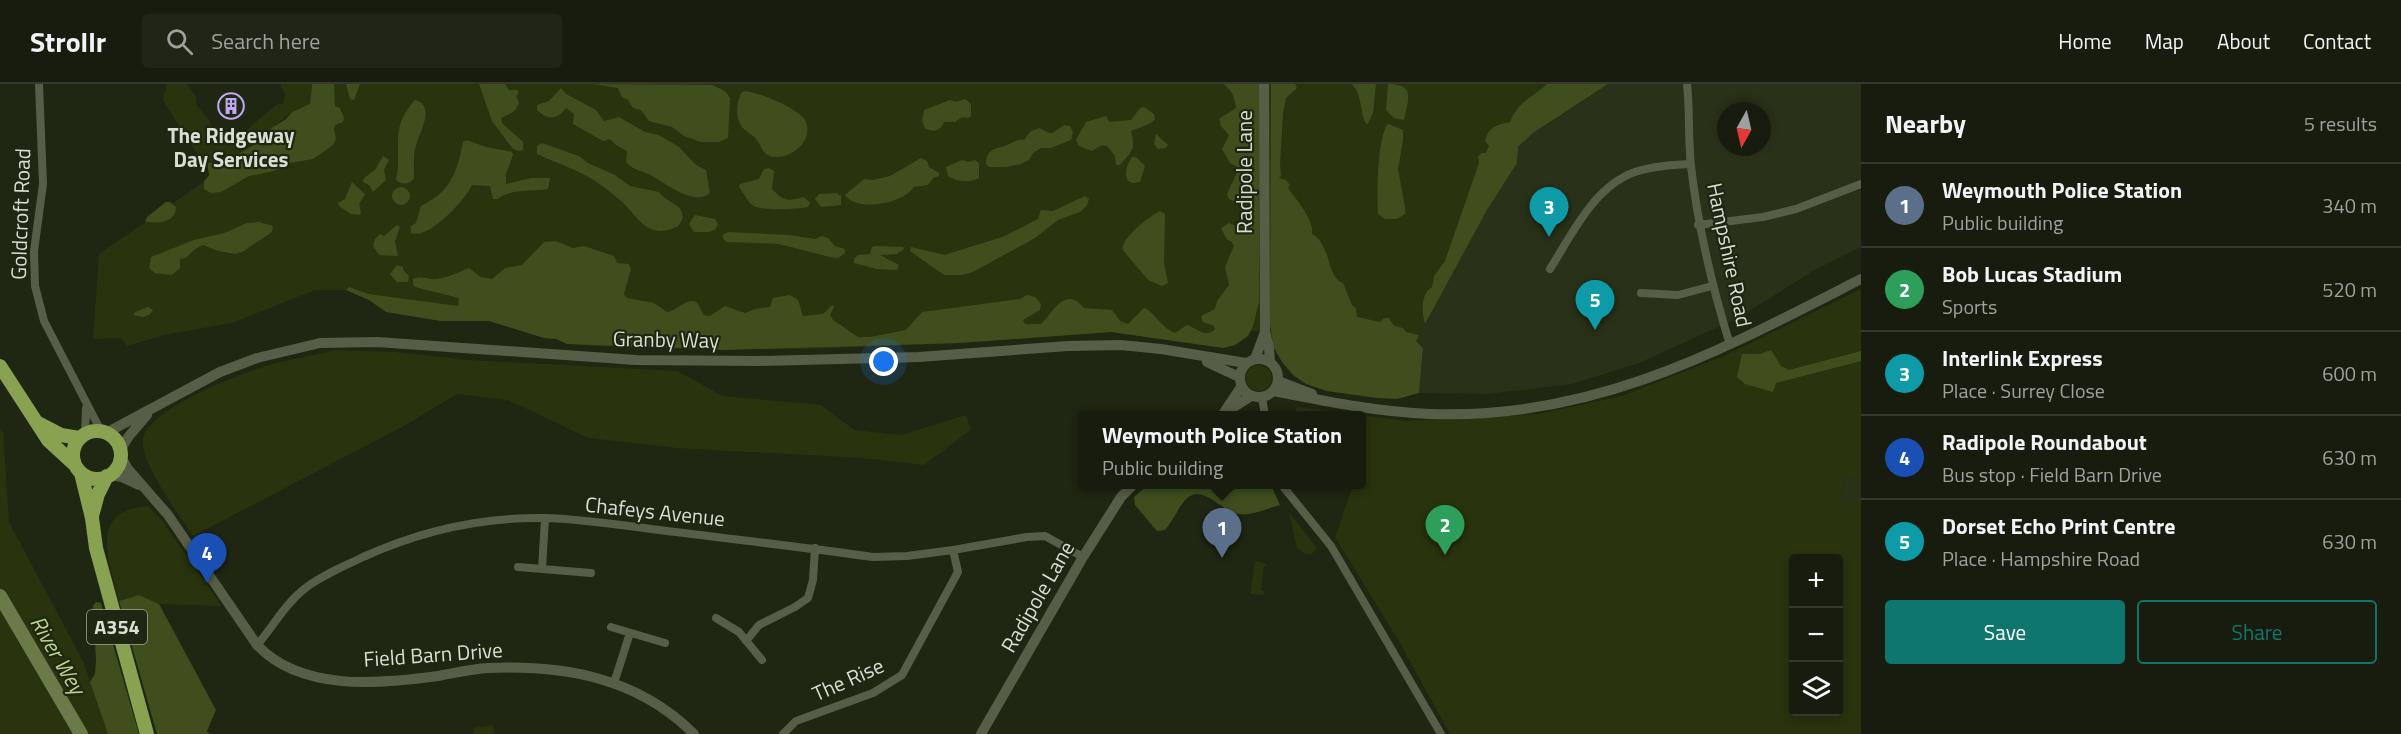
<!DOCTYPE html>
<html lang="en">
<head>
<meta charset="utf-8">
<style>
	body { margin:0; font-family:"Titillium Web",sans-serif; background:#202517; color:#f1f3f6 }
	.controls { position:absolute; right:18px; bottom:18px; display:grid; overflow:hidden; border-radius:6px; box-shadow:0 3px 9px #0003 }
	.controls button { width:54px; height:54px; display:grid; place-items:center; padding:0; border:0; border-bottom:2px solid #363a2e; background:#171c0e; color:#f1f3f6; font:30px sans-serif }
	.compass { position:absolute; left:1717px; top:18px; width:54px; height:54px; border-radius:50%; background:#171c0e; box-shadow:0 3px 9px #0003; rotate:188deg }
	.you { position:absolute; left:884px; top:278px; width:21px; height:21px; margin:-15px; border:4px solid #fff; border-radius:50%; background:#1a73e8; box-shadow:0 0 0 9px #1a73e833 }
	.badge { display:grid; place-items:center; width:39px; height:39px; border-radius:50%; background:#0f766e; color:#fff; font-size:20px; font-weight:700 }
	.pin { position:absolute; translate:-50% -50px; filter:drop-shadow(0 2px 3px #0008) }
	.pin::after { content:''; position:absolute; top:32px; width:21px; height:18px; background:inherit; clip-path:polygon(0 0,100% 0,50% 100%) }
	.popup { position:absolute; left:1078px; top:327px; width:288px; height:78px; box-sizing:border-box; display:grid; place-content:center; border-radius:6px; background:#171c0e; filter:drop-shadow(0 2px 4px #0005); font-size:20px; white-space:nowrap; color:#9ea19e }
	.popup b { font-size:22px; color:#f1f3f6 }
	.popup::after { content:''; position:absolute; left:50%; top:100%; margin-left:-12px; border:12px solid transparent; border-top-color:#171c0e }
	.list { margin:0; padding:0; list-style:none }
	h2 { display:flex; justify-content:space-between; align-items:center; height:78px; margin:0; padding:0 24px; font-size:26px }
	h2 small { font-size:20px; font-weight:400; color:#9ea19e }
	.list li { display:grid; grid-template-columns:39px 1fr auto; gap:18px; align-items:center; box-sizing:border-box; height:84px; padding:0 24px; border-top:2px solid #363a2e }
	.list b { display:block; font-size:22px; white-space:nowrap }
	.list p { margin:0; font-size:20px; white-space:nowrap; color:#9ea19e }
	.list em { font-size:20px; font-style:normal; color:#9ea19e }
	.actions { display:flex; gap:12px; padding:18px 24px }
	.actions a { flex:1; padding:14px 0; border:2px solid #0f766e; border-radius:6px; text-align:center; font-size:21px; color:#0f766e }
	.actions .main { background:#0f766e; color:#fff }
	.icon { flex:none; width:33px; height:33px; fill:none; stroke:currentColor; stroke-width:2; stroke-linecap:round; stroke-linejoin:round }
	.map { position:relative; flex:none; width:1861px; height:650px; overflow:hidden }
	header { display:flex; align-items:center; gap:36px; box-sizing:border-box; height:84px; padding:0 30px; background:#171c0e; border-bottom:2px solid #363a2e }
	header strong { font-size:28px }
	nav { display:flex; gap:33px; margin-inline-start:auto; font-size:21px }
	.search { width:420px; height:54px; background:#202517; display:flex; align-items:center; gap:15px; box-sizing:border-box; padding:0 21px; border-radius:6px; color:#9ea19e; font-size:22px }
	main { display:flex }
	aside { flex:1; background:#171c0e }
	.map>svg:first-child { display:block }
	.built { fill:#293118; fill-rule:evenodd }
	.green { fill:#29330e; fill-rule:evenodd }
	.forest { fill:#404e1e }
	.lines { fill:none; stroke-linecap:round; stroke-linejoin:round }
	.river { stroke:#6a7a49; stroke-width:14 }
	.street { stroke:#565e48; stroke-width:8 }
	.secondary { stroke:#565e48; stroke-width:10 }
	.highway { stroke:#89a252; stroke-width:14 }
	.labels { text-anchor:middle; stroke-width:4.5; stroke-linejoin:round; paint-order:stroke }
	.shield { fill:#1f2612; stroke:#a2a899; stroke-width:1.5 }
	.shield-label { font-size:20px; font-weight:bold; fill:#dadfd3 }
	.poi-label { font-size:21px; font-weight:bold; fill:#dadfd3; stroke:#1f2612 }
	.street-label { font-size:21px; fill:#dadfd3; stroke:#1f2612 }
	.water-label { font-size:22px; font-style:italic; fill:#bcd589; stroke:#1f2612 }
</style>
</head>
<body>
<header>
<strong>Strollr</strong>
<div class="search"><svg class="icon" aria-label="search" viewBox="0 0 24 24"><circle cx="10" cy="10" r="6"/><path d="M15 15l6 6"/></svg>Search here</div>
<nav><a>Home</a><a>Map</a><a>About</a><a>Contact</a></nav>
</header>
<main>
<div class="map">
<svg width="1861" height="650" viewBox="0 0 1861 650">
	<rect width="100%" height="100%" fill="#1f2612"/>
	<path class="built" d="M1608,0H1861V163L1813,187L1738,234L1639,279L1572,300L1487,310L1419,309L1423,265L1416,256L1487,126L1517,79L1518,63L1533,49ZM1726,27H1762V63H1726Z
		M1844,393L1861,395V419L1841,418Z"/>
	<path class="green" d="M167,0H187L196,13V20L209,36L216,52L227,61L241,58L246,46L277,20H283L285,11L280,0H312L310,20C305,24 298,24 293,27C275,39 233,87 210,77L206,83L165,20L163,15Z
		M320,0H1608L1533,49L1518,63L1517,79L1487,126L1416,256L1423,264L1276,247H1251L1225,263L1111,248L960,259L807,265L615,263L567,260L556,255L544,254L489,237H441L386,228L369,216L346,206H315L232,239L164,251L127,262L121,254L93,255L99,170L315,21Z
		M1861,205V395L1844,393L1841,417L1861,419V650H1450L1401,561L1335,453L1353,401L1362,400V332H1294L1297,323L1408,337L1538,330L1622,312L1726,271ZM1794,474H1838V628H1794Z
		M335,266L395,268L468,276L677,287L723,312L821,321L854,346L901,351L966,331L971,346L924,381L863,374L677,364L588,354L508,316L457,310L404,342L193,452C180,432 140,379 143,356C146,328 225,296 251,287C277,277 307,273 335,266Z
		M1246 294a13 13 0 1 1 26 0a13 13 0 1 1-26 0Z
		M0,345L3,349L9,438L83,577L108,650H0Z
		M148,422L160,434L222,522L159,520L139,511L119,517C109,476 87,427 148,422Z
		M1289,428L1317,464L1312,470H1306L1297,464Z
		M1255,477L1264,479L1268,482H1264L1261,506L1266,508L1262,511L1250,510Z
		M493,641L494,650H474L473,644Z"/>
	<path class="forest" d="M312,0H334L335,22L340,24L344,34L343,38L335,41L334,45L336,55L333,61L313,75L290,79L274,87L249,92L221,108L211,109L204,105V97L209,91L207,78L214,79L231,74L249,64L260,57L267,47L286,35L292,28L310,20Z
		M346,0H360L354,16L350,15Z
		M479,0H505L509,6H517L519,8L516,12L519,19C514,31 510,29 501,34L502,39L523,58V66L518,67L513,65L492,37Z
		M594,0L712,1L725,7L730,14L728,54L719,58H701L684,52L672,43L649,37L641,26L633,24L628,16L622,13L618,4Z
		M1223,0H1260L1259,218L1253,242L1248,252L1235,261L1223,264L1111,248L960,259L725,266L567,260L556,255L544,254L489,237H441L386,228L369,216L346,206L349,203L368,210L458,222L459,214L415,203L413,200V195C421,191 429,196 437,195C449,193 459,188 469,184L481,193L492,195L505,184L522,181L544,158L556,157L573,164L584,162L614,172L617,179L629,180L631,185L624,210L627,214L654,219L667,228C676,227 687,213 696,218C699,220 701,227 704,231L710,232L725,222L745,229L755,225L770,223L773,214L790,211L798,216L803,232L823,230L832,221L834,223L830,231L833,236L858,253H870L906,246L922,228L1020,215L1027,211L1035,213L1041,220L1040,226L1023,236L1025,240H1041C1052,230 1065,200 1084,224L1112,226L1120,237L1128,240L1144,224C1155,228 1160,243 1175,249L1187,241C1197,244 1205,255 1215,245L1214,242L1203,238L1201,232L1215,225L1217,217L1229,201L1225,183L1234,162L1231,157L1227,156L1221,144L1229,139L1238,143L1241,141L1242,130L1239,120L1229,115L1227,110L1239,84L1230,79L1222,65L1229,51L1221,42L1219,35L1236,24C1234,12 1233,7 1223,0Z
		M1271,0H1295L1297,4L1286,14L1283,29L1280,80L1281,91L1279,94L1286,96L1290,101L1288,104C1296,115 1315,137 1312,150C1331,160 1327,194 1343,199L1352,221L1356,224L1357,233L1380,238L1384,234H1389L1394,242L1403,244L1406,248L1419,251L1416,257L1423,264L1419,309L1397,315L1377,314L1327,307L1306,300L1293,291L1282,278L1273,262L1270,239Z
		M1352,0H1376L1373,29L1367,41C1359,29 1364,15 1352,0Z
		M1388,0C1416,0 1408,16 1404,36L1394,34L1386,26Z
		M1547,0H1608L1533,49L1518,63L1517,79L1487,126L1425,240C1422,228 1420,211 1432,203L1434,192L1445,177L1479,79L1478,72L1482,69H1486L1489,62L1485,57C1489,42 1497,41 1510,38C1519,16 1532,14 1547,0Z
		M561,4L566,10L596,26L604,37L619,33L645,48L659,51L679,63L696,81L706,86L710,109C694,123 666,99 652,92C642,86 634,87 626,78L627,67L616,61L610,55L603,57L573,40L574,30L566,24C558,35 548,37 537,26V21L549,17Z
		M746,7C760,9 801,25 806,38C814,58 788,78 770,72C762,70 761,60 756,55C753,51 748,49 745,46C734,38 736,18 742,8Z
		M965,15L971,20V32L968,34L962,33L955,38H944C941,47 933,49 925,44L922,37L924,26L950,16L956,18Z
		M415,16C436,22 420,47 416,61C413,71 414,83 414,94C410,101 401,101 396,96C403,64 388,46 415,16Z
		M1144,23L1154,30L1155,35L1151,39L1131,47C1136,66 1132,67 1120,81H1116L1115,72L1107,62L1102,61L1092,67L1079,62L1076,56L1086,38L1106,32L1109,38L1131,36L1140,24Z
		M1388,40L1403,46V56L1398,85L1405,123V130L1397,135H1385L1378,130C1377,112 1377,52 1388,40Z
		M1064,41L1070,42L1073,48L1071,56L1051,64H1041L1033,69L1029,76L1021,80L1006,83H989L986,80C986,66 994,65 1005,62C1013,59 1016,55 1024,56L1031,47L1040,44C1054,53 1051,49 1064,41Z
		M1156,50L1168,61L1166,64L1158,65L1154,60Z
		M467,56L486,63L512,68L513,71L506,90V100L531,94H550L548,105C532,108 512,104 498,115H493L490,102L472,101C465,116 429,156 411,149V142L416,139L421,122C450,108 457,89 463,58Z
		M542,59L579,72L588,79L615,91L630,102L659,108C664,117 681,120 682,129C684,135 680,142 674,144C646,155 638,132 621,117C613,110 602,101 592,95C574,84 556,79 537,70V62Z
		M383,72L389,76L384,86L386,96L373,108L369,101L363,98L364,94L375,86Z
		M1132,73L1137,74L1145,82L1140,98L1133,99L1128,97C1124,89 1127,80 1132,73Z
		M921,74L927,77L929,83L939,89V92L933,94L928,101L914,103C904,119 857,129 845,111L864,95L873,96L890,92Z
		M962,76L969,78L975,76L979,79V94C969,99 957,98 948,92L946,83Z
		M769,84L774,87L772,105C784,118 788,117 804,113L810,119L808,123C797,125 762,127 754,122C747,118 744,109 739,103L740,100L759,95L764,85Z
		M352,98L365,110L359,120L361,128L360,131L351,130L339,122L338,119L345,115Z
		M392 112a9 9 0 1 1 18 0a9 9 0 1 1-18 0Z
		M837,109L841,112V121L821,123L815,115L819,110Z
		M1085,112L1089,115L1087,121L1080,128L1058,136L1035,154L973,188L961,191H944L910,167L911,163L945,171L951,169L1005,152L1038,135L1041,126L1053,127Z
		M166,118H170L176,123C176,138 158,141 145,137L147,133Z
		M1160,127L1165,130L1164,178L1168,199L1162,202L1148,196L1122,165C1124,152 1148,133 1160,127Z
		M695,131L715,135L718,140L716,145L709,148H694L689,140Z
		M259,138L273,142L272,148L244,167L236,170L218,167L203,161L195,165L186,174L180,175V184L172,191L155,189L149,184L151,173L194,156L224,149L247,139Z
		M397,141L400,143L395,157L398,172L379,171L373,162L375,155L380,150L384,152Z
		M728,148L789,151L815,155L822,152L828,154L835,162L845,165V169L838,174L830,173L779,160L727,158L723,155V151Z
		M876,162L903,163L904,165L897,170L880,171L899,181L897,186L876,185L854,179V175L858,171L870,170L872,163Z
		M397,181L403,183V186L409,192L408,198H397L390,190Z
		M148,223L153,226L149,231L143,233L133,231L135,228Z
		M1771,266L1781,282L1789,286L1861,267V277L1776,299L1773,308L1745,300L1737,293L1742,270H1760Z
		M1148,401H1271L1280,421C1268,424 1252,432 1239,430C1222,429 1203,398 1186,415C1178,424 1173,437 1165,446L1157,447L1135,421L1134,413Z
		M139,511L159,520L216,626L207,647L210,650H157L119,517Z
		M96,518L101,519L139,650H108L90,598L95,590L96,576L93,522Z"/>
	<g class="lines">
		<path class="river" d="M0,512L81,650"/>
		<path class="street" d="M39,0L43,100L34,167L35,202L44,237L101,347
			M1687,0C1690,27 1688,55 1691,82C1698,144 1712,202 1730,261
			M1698,141L1763,133L1796,125L1861,100
			M1550,185C1571,152 1594,102 1635,88C1653,82 1672,81 1690,80
			M1641,209L1678,211L1712,202
			M1262,313L1265,332
			M85,350L86,324
			M1281,400L1331,462L1441,650
			M518,483L591,489
			M542,485L545,434
			M716,534L739,548L762,576
			M611,543L665,559
			M746,557L759,541L795,523L808,514L813,496L815,464
			M257,561C273,543 284,521 303,506C320,492 343,483 363,473C420,447 481,433 544,434C590,435 638,444 684,449C747,457 810,464 873,473L907,472L953,466L1027,453L1045,452L1083,473
			M614,599L630,549
			M783,650L796,637L873,609L902,591L958,488L953,466"/>
		<path class="secondary" d="M1264,0L1265,247L1269,264L1270,278
			M1240 294a19 19 0 1 1 38 0a19 19 0 1 1-38 0Z
			M1255,275L1265,248
			M1207,278L1239,293
			M1278,297L1312,310
			M1273,307C1324,317 1377,328 1430,330C1594,336 1720,267 1861,195
			M1225,327L1241,303
			M1220,332L1251,312
			M106,349L220,288L257,274L320,259L377,258L636,276L757,277L919,273L1068,262L1121,261L1161,265L1246,279
			M120,366L129,352L147,331
			M121,373L128,385L168,431L257,561C301,608 380,600 438,592C455,589 471,585 488,584C564,581 637,593 694,650
			M110,391L122,393L139,401
			M981,650L1083,473L1121,413L1134,400"/>
		<path class="highway" d="M0,282L48,356L73,379
			M38,339L61,351L79,354
			M73 371a24 24 0 1 1 48 0a24 24 0 1 1-48 0Z
			M81,389L92,434L96,464L147,650
			M92,432L98,410L107,392"/>
	</g>
	<defs>
		<g id="building-ring" transform="scale(1.35)"><circle r="9.5" fill="#1f2612" stroke="#c0a8f4" stroke-width="1.5"/><path d="M-4-6H4V6H1V3H-1V6H-4ZM-2.5-4.3h1.7v1.8h-1.7ZM.8-4.3h1.7v1.8H.8ZM-2.5-1h1.7V.8h-1.7ZM.8-1h1.7V.8H.8Z" fill="#c0a8f4"/></g>
	</defs>
	<g fill-rule="evenodd">
		<use href="#building-ring" x="231" y="22"/>
	</g>
	<g class="labels">
		<rect class="shield" x="87" y="526" width="60" height="34" rx="4.5"/>
		<g class="shield-label">
			<text x="117" y="550">A354</text>
		</g>
		<g class="poi-label">
			<text x="231" y="59">The Ridgeway<tspan x="231" dy="24">Day Services</tspan></text>
		</g>
		<g class="street-label">
			<text transform="translate(1245 88) rotate(-90)" y="7">Radipole Lane</text>
			<text transform="translate(21 130) rotate(-88)" y="7">Goldcroft Road</text>
			<text transform="translate(1729 171) rotate(78)" y="7">Hampshire Road</text>
			<text transform="translate(666 256) rotate(1)" y="7">Granby Way</text>
			<text transform="translate(655 428) rotate(6)" y="7">Chafeys Avenue</text>
			<text transform="translate(1038 513) rotate(-60)" y="7">Radipole Lane</text>
			<text transform="translate(433 571) rotate(-4)" y="7">Field Barn Drive</text>
			<text transform="translate(848 596) rotate(-24)" y="7">The Rise</text>
		</g>
		<g class="water-label">
			<text transform="translate(58 571) rotate(60)" y="8">River Wey</text>
		</g>
	</g>
</svg>
<div class="controls">
<button>+</button>
<button>−</button>
<button><svg class="icon" aria-label="layers" viewBox="0 0 24 24"><path d="M12 4l9 5-9 5-9-5zM3 14l9 5 9-5"/></svg></button>
</div>
<svg class="compass" viewBox="-18 -18 36 36"><path d="M0-13l5 13h-10z" fill="#e53935"/><path d="M0 13l5-13h-10z" fill="#9ea19e"/></svg>
<div class="you"></div>
<div class="pin badge" style="left:1222px;top:474px;background:#5c6f8a">1</div>
<div class="popup"><b>Weymouth Police Station</b>Public building</div>
<div class="pin badge" style="left:1445px;top:471px;background:#2e9e5b">2</div>
<div class="pin badge" style="left:1549px;top:153px;background:#0f9aa8">3</div>
<div class="pin badge" style="left:207px;top:499px;background:#1a4fb4">4</div>
<div class="pin badge" style="left:1595px;top:246px;background:#0f9aa8">5</div>
</div>
<aside>
<h2>Nearby<small>5 results</small></h2>
<ul class="list">
<li><span class="badge" style="background:#5c6f8a">1</span><div><b>Weymouth Police Station</b><p>Public building</p></div><em>340 m</em></li>
<li><span class="badge" style="background:#2e9e5b">2</span><div><b>Bob Lucas Stadium</b><p>Sports</p></div><em>520 m</em></li>
<li><span class="badge" style="background:#0f9aa8">3</span><div><b>Interlink Express</b><p>Place · Surrey Close</p></div><em>600 m</em></li>
<li><span class="badge" style="background:#1a4fb4">4</span><div><b>Radipole Roundabout</b><p>Bus stop · Field Barn Drive</p></div><em>630 m</em></li>
<li><span class="badge" style="background:#0f9aa8">5</span><div><b>Dorset Echo Print Centre</b><p>Place · Hampshire Road</p></div><em>630 m</em></li>
</ul>
<div class="actions"><a class="main">Save</a><a>Share</a></div>
</aside>
</main>
</body>
</html>
